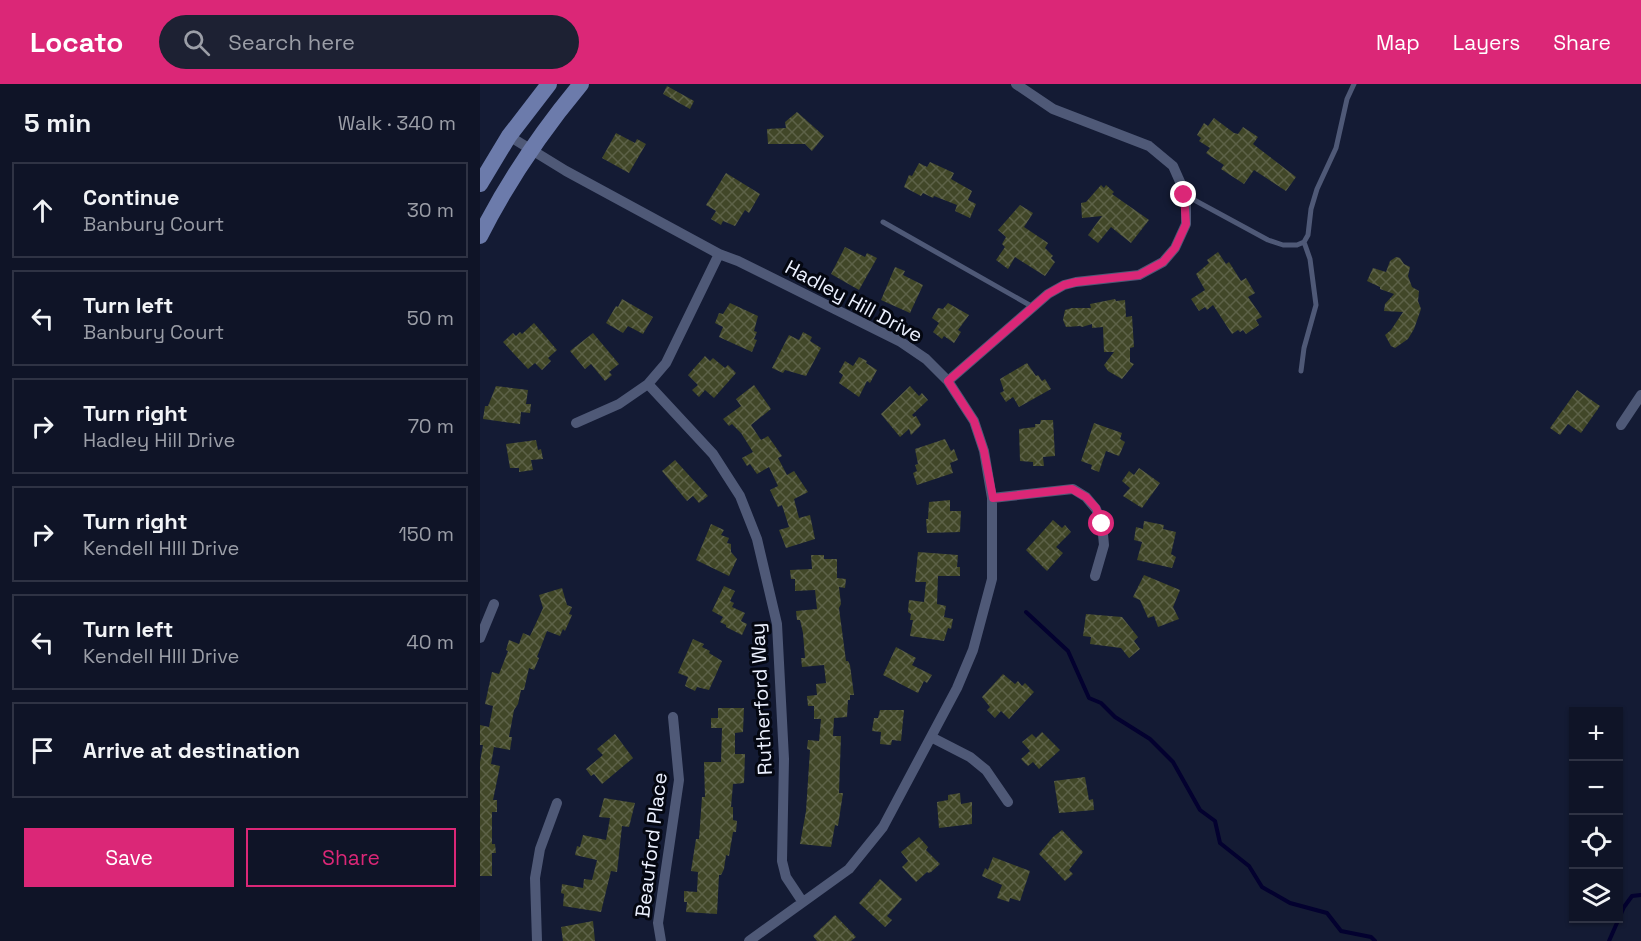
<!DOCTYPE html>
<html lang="en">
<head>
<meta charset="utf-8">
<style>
	body { margin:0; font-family:"Space Grotesk",sans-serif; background:#1d2133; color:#f1f3f6 }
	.controls { position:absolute; right:18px; bottom:18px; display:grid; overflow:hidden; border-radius:0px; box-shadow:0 2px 4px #0004 }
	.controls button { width:54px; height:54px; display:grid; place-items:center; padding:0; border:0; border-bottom:2px solid #2f3344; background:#0f1427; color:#f1f3f6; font:30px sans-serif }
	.stop { position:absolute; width:18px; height:18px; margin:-14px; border:4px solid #db2777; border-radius:50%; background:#fff }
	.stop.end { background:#db2777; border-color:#fff; box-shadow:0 2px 6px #0008 }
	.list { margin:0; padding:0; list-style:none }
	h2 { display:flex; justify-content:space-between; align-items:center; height:78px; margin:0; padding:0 24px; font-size:26px }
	h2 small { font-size:20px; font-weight:400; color:#9b9ea7 }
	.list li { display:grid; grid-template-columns:39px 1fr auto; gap:18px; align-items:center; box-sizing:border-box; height:96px; margin:0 12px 12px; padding:0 12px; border:2px solid #2f3344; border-radius:0px }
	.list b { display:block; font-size:22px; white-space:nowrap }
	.list p { margin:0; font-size:20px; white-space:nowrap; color:#9b9ea7 }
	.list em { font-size:20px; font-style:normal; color:#9b9ea7 }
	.actions { display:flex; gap:12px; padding:18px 24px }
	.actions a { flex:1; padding:14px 0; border:2px solid #db2777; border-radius:0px; text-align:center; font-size:21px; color:#db2777 }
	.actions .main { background:#db2777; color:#fff }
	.icon { flex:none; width:33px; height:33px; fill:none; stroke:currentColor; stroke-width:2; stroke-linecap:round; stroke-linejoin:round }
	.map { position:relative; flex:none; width:1161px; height:857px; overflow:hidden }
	header { display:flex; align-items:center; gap:36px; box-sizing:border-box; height:84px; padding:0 30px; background:#db2777; color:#fff }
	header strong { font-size:28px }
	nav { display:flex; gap:33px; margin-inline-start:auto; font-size:21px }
	.search { width:420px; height:54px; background:#1d2133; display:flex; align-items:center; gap:15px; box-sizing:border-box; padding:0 21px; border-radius:33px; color:#9b9ea7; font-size:22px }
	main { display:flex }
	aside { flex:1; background:#0f1427 }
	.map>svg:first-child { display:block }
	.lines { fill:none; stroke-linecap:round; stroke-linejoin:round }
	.stream { stroke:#03012f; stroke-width:4 }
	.building { fill:url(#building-cross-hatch) }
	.lane { stroke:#4f5977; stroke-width:5 }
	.street { stroke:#4f5977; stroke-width:10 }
	.secondary { stroke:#6c7bab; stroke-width:16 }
	.route { stroke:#db2777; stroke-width:8 }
	.labels { text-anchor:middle; stroke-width:6; stroke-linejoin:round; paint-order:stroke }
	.street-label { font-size:20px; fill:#ecf1ff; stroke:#040711 }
</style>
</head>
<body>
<header>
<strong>Locato</strong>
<div class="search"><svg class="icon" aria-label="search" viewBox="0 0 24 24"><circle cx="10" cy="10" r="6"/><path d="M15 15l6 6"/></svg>Search here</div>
<nav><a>Map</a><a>Layers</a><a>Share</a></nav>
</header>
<main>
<aside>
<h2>5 min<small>Walk · 340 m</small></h2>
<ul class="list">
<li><svg class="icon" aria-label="ahead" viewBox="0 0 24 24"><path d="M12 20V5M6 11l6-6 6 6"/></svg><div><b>Continue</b><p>Banbury Court</p></div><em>30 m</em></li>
<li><svg class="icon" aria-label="left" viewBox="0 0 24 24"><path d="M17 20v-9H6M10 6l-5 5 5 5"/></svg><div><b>Turn left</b><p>Banbury Court</p></div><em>50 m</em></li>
<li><svg class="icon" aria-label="right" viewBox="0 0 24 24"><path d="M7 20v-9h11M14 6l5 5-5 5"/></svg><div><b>Turn right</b><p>Hadley Hill Drive</p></div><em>70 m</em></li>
<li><svg class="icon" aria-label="right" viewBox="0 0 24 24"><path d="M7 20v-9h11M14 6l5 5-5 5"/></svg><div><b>Turn right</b><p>Kendell HIll Drive</p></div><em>150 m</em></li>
<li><svg class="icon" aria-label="left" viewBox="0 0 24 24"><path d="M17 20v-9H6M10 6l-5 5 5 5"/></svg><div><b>Turn left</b><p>Kendell HIll Drive</p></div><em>40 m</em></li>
<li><svg class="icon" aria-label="arrive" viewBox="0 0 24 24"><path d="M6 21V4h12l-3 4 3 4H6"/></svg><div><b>Arrive at destination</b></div></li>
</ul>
<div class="actions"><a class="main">Save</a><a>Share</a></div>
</aside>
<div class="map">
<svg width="1161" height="857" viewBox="0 0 1161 857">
	<defs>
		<pattern id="building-cross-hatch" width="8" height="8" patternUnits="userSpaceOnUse" patternTransform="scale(1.5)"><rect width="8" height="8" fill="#414728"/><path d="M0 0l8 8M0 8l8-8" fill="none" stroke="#5d6248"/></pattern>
	</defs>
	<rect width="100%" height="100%" fill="#141b34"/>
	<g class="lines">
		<path class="stream" d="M546,528L588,567L609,614L621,619L635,633L670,655L693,678L720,726L735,737L740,759L769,782L782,803L810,819L847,829L861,847L891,853L895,857
			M1129,857L1144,823L1152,812L1161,811"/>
	</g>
	<path class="building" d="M187,2L214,17L210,25L183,10Z
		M317,28L344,52L332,67L325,60H288L287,45L306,44L305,38Z
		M734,34L754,49L758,50L763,43L778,53L773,60L816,93L806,107L774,86L764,100L741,85L744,81L726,69L730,64L719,57L721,54L717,51L724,39L728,42Z
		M136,49L155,59L157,55L166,60L149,89L122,74Z
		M450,78L474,89L471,95L492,107L488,116L496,120L490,134L475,127L477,121L454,112L453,114L443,109L441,112L424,103L429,91L432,92L439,79L447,83Z
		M246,89L280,110L269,129L265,126L255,142L243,137L241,141L231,135L236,127L226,121Z
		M621,101L624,104L626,101L634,108L632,110L669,136L651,159L631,143L618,159L608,151L622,132L602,134L601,119L606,118Z
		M540,121L553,129L544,143L568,159L565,164L573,172L571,174L575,178L565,192L535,173L528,185L516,176L525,163L522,160L526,153L518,146Z
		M365,163L385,173L387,169L397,174L379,206L351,190Z
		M738,168L746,180L749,178L761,197L766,194L775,209L768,213L782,233L776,236L779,241L766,250L763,246L760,248L758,246L752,250L733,221L727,226L725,223L719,227L711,215L725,206L716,190L729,179L727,176Z
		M916,173L920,174L924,180L930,183L928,192L932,203L939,207L938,217L941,225L934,245L928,255L915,264L911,262L905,251L911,246L923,228L904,227L905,220L914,210L900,205V203L887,197L893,184L906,188L910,177Z
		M415,183L425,187L423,191L443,201L430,229L401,216Z
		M142,215L173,233L163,250L148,242L143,249L126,239L136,222L138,223Z
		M635,215L636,217L645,216L646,233L652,232L654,263L650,264V278L654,280L642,295L628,287L624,281L634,268H624L623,243L612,244V240L602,243L600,242L586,243L583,236L585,226L592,224H611L610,220Z
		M250,219L278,232L274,247L277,248L274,255L277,256L272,268L239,253L243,243L235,239L239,229L243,230Z
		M468,219L489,231L478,246L481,248L474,259L464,252L462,255L453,248L459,239L452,234L458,224L463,225Z
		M54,239L77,266L68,274L71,277L62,286L55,279L48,285L23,258L33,249L36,252L40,248L42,250Z
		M323,248L332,253L330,257L341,264L326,292L305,286L303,289L292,284L309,251L319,256Z
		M113,249L139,280L129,288L132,291L125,297L111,280L105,285L90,267Z
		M225,272L230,277L233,274L245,284L248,281L256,289L234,314L225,306L219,313L212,306L218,301L208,291Z
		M379,273L387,277L386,279L397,286L390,299L387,297L379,313L359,299L363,291L359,288L365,277L373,282Z
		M547,279L556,292L558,291L562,297L565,295L571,305L539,323L533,313L526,318L520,309L524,307L520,295Z
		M274,301L291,325L271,341L281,356L288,352L302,372L298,374L307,391L314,387L328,408L314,415L319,434L330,431L335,455L306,464L299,446L309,443L302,421L298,423L290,406L298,402L289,383L277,390L270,380L267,382L262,374L273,368L261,349L252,340L249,342L243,335L261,322L256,315Z
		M16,302L48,306L46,320H51L50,329L41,328L40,340L3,335L5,322H8Z
		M430,302L439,312L442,309L448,316L432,331L434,333L436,332L441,341L431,351L429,345L420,353L401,330Z
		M1097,306L1120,322L1101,349L1088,340L1080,351L1070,344Z
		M561,336H573L575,372L563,373L564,382H553V378L540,377L539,345L555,343V340H560Z
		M614,339L642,349L640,355L645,358L639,372L626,367L619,388L611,385L612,381L601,377Z
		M465,355L471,367L474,365L478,376L470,379L473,389L437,401L433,389L437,387L435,381L438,380L435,365Z
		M56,356L58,366L61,365L63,375L51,376L53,386L39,388V384H30L26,360Z
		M195,376L228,412L219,419L213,412L207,417L182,387Z
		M659,384L680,399L662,424L643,412L650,404L642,397L649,387L654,391Z
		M470,416V427H481L480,448L447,449L446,435H448L449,418Z
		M573,436L582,444L585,441L591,448L576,463L583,469L567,487L546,466Z
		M664,437L684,441L683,445L696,448L691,470L696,473L692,484L657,476L662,458L654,456L656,443L663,445Z
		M231,440L244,446L241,451L249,454L247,459L251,460V468L257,475L249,492L216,476Z
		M438,468L478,471L477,483H480V492H458L457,520L466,522L464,533L473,535L471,545L468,544L464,557L430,552L433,536H430L431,530L428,528L429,516L444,518L446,498H435Z
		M331,471H344V475H357V494L366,495L365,504L359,503L361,520L359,524L366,577H368L370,581L374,611H370V616H368L367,633L354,634L353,652H361L359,709H363L358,742L355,741L351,763L320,760L326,727L330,666L327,665L328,656L339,657L341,635H334V622H328L327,612L337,611L336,600L346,599L344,581L322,583L321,574H325L323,549L320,536H317L316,527L337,525L335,506L315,507V495H311L310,486L332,485Z
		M664,491L700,506L693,523L699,535L678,543L674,532L668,534L660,516L653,513Z
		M244,502L255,507L250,517L254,519L252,523L265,529L261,537L267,540L262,551L246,543V541L240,538L243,533L232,527Z
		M82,504L87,521L92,523L89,530L92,531L85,547L83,545L80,552L67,547L57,573L59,574L54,586L49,584L44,606H41L38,620L34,626L29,653H32L30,666L14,663L11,680L20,682L13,716H17V728H12V760H15L16,769H12V792H0V678L3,661H0V641L9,643L13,622L5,620L12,588L19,590L28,567L26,566L29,556L39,560L43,549L50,552L63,524L59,511Z
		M606,530L642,533L658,553L654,557L660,565L649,574L641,564L610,560L611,553L603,552Z
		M213,555L224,560L222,563L230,567L229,569L242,577L229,606L217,603L215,607L205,602L208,593L198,589Z
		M416,563L436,574L432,581L452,591L447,599L444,597L438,609L403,591Z
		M523,590L535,600L538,597L542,602L545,599L554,608L529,635L521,627L515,634L507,626L510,623L502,613Z
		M238,624H264L263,648L255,649V670H265L264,699L253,700L251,723H253V736L257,737L256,748H253L249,772L246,771L244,785L241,791H239L237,830L206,828L207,818H204V807L217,808L218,788L211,787L216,755H219L222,713H225L224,678H241L242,644H231V634H238Z
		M400,626H424L421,657L412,656L411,661L400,660L401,648L392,647L394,634H398Z
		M562,648L580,666L559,685L553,678L548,682L541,675L550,667L542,658L552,650L556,654Z
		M135,650L153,674L122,700L114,690L111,692L106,685L123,671L117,665Z
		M605,693L609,716L613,715L614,726L579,729L574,697Z
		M480,709L481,720L492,718V740L459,744L457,718L468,716V711Z
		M124,714L155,719L149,743L142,742L137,788L131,787L121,828L83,822L84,810L81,809L82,800L103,804L104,795L112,796L117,776L95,771L97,762L100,763L103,751L126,756L130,734L119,733Z
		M582,746L603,768L589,786L593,790L585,797L559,770L573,753Z
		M439,753L448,763L446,766L460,780L451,788L449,789L447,788L436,798L422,783L428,777L421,768Z
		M513,773L550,787L540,817L530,814L529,818L517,814L522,801L502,792L505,784L508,786Z
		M400,795L422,815L407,832L412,836L405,843L379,819Z
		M355,831L376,853L371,857H337L333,852Z
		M113,837L115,857H83L81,843Z"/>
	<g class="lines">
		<path class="lane" d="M705,111L788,156L803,161H817L824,158L828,151L831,125L837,105L856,64L867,15L874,0
			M403,138L553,223
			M821,287L824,264L836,221L830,175L824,158"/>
		<path class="street" d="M29,52L86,87L239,170L258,177L421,258L446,275L468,297L494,337L504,367L512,414V495L493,566L477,604L403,743L369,785L269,857
			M468,297L568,210L584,201L596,198L659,191L683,178L695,164L706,140V121L701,100L693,82L669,62L573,25L536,0
			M168,300L233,370L260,412L277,455L297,540L304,675L302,777L306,793L322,817
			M96,339L139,320L168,300L186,279L239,170
			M1141,341L1161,311
			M512,414L593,405L606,413L616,425L622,440L624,461L615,492
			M0,554L14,520
			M451,653L490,673L506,686L528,718
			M57,857L55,794L60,765L77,719
			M181,857L178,839L199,696L193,633"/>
		<path class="secondary" d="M0,100L29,52L69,0
			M0,152C29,95 60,49 101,0"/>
	</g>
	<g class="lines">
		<path class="route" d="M622,440L616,424L606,413L592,405L513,414L504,367L494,337L468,297L568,210L584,201L596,198L659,191L683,178L695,164L706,140L704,111"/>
	</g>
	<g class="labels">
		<g class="street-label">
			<text transform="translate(374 217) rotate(28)" y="7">Hadley Hill Drive</text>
			<text transform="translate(281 615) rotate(-93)" y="7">Rutherford Way</text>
			<text transform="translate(171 761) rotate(-83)" y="7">Beauford Place</text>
		</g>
	</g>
</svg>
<div class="controls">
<button>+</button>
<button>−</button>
<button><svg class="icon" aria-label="locate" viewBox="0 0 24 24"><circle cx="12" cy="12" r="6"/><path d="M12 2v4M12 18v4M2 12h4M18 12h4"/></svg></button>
<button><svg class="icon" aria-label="layers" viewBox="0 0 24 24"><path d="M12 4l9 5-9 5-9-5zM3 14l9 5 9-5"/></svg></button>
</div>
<div class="stop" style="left:622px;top:440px"></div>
<div class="stop end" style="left:704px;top:111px"></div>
</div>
</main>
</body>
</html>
